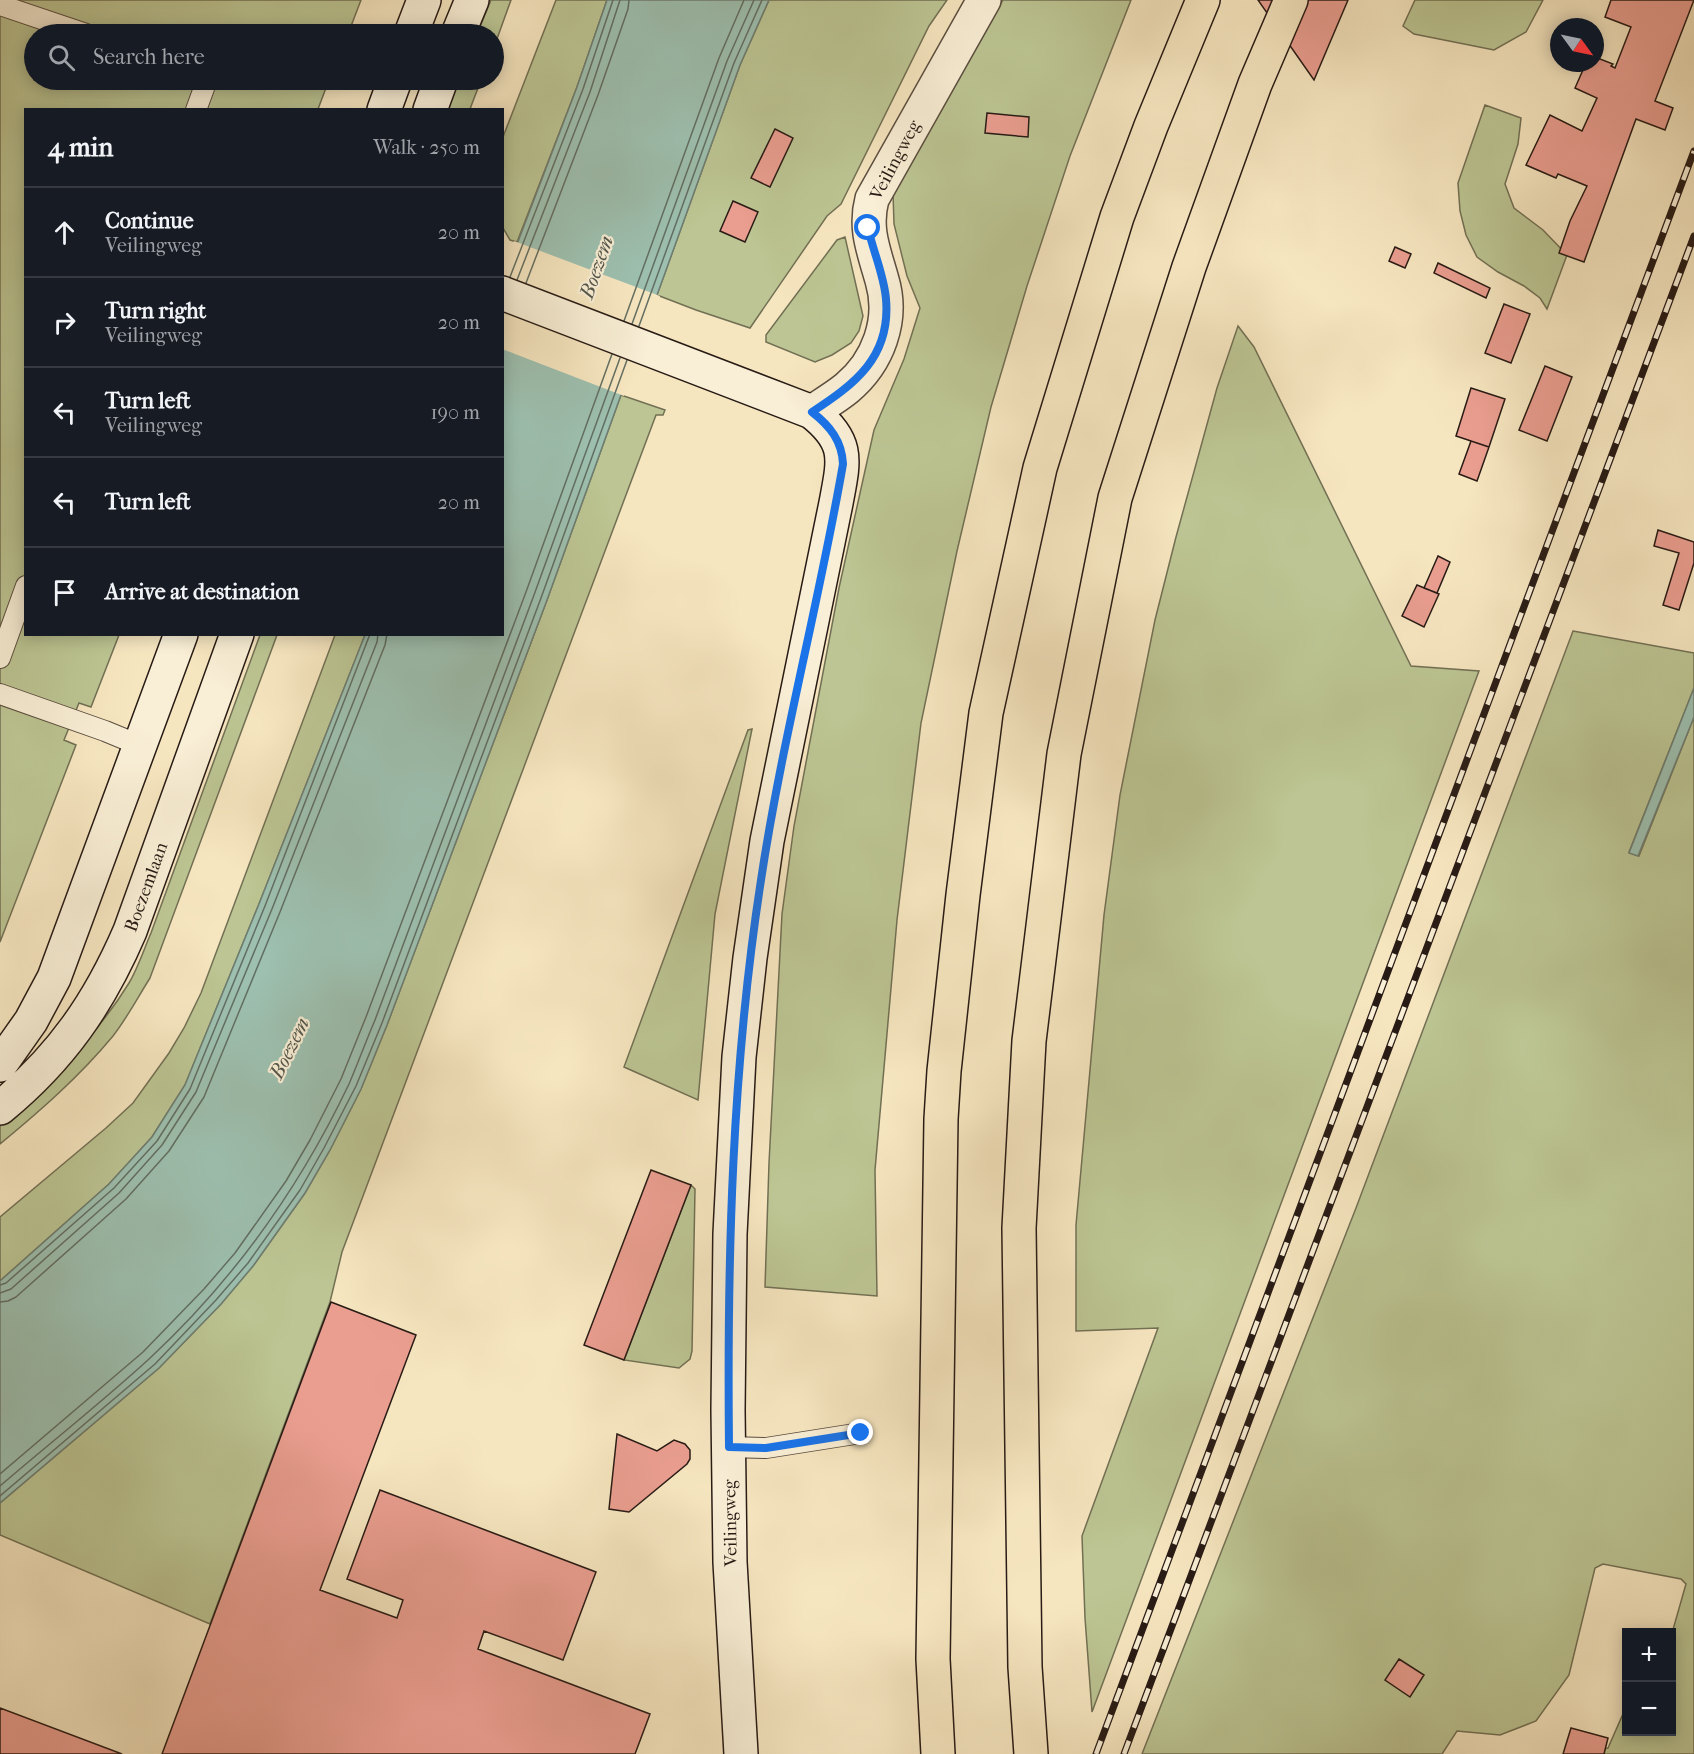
<!DOCTYPE html>
<html lang="en">
<head>
<meta charset="utf-8">
<style>
	body { margin:0; font-family:"IM FELL French Canon",serif; background:#20242c; color:#f1f3f6 }
	.controls { position:absolute; right:18px; bottom:18px; display:grid; overflow:hidden; border-radius:0px; box-shadow:0 3px 15px #0003 }
	.controls button { width:54px; height:54px; display:grid; place-items:center; padding:0; border:0; border-bottom:2px solid #363941; background:#171b24; color:#f1f3f6; font:30px sans-serif }
	.compass { position:absolute; left:1550px; top:18px; width:54px; height:54px; border-radius:50%; background:#171b24; box-shadow:0 3px 15px #0003; rotate:123deg }
	.stop { position:absolute; width:18px; height:18px; margin:-14px; border:4px solid #1a73e8; border-radius:50%; background:#fff }
	.stop.end { background:#1a73e8; border-color:#fff; box-shadow:0 2px 6px #0008 }
	.list { margin:0; padding:0; list-style:none }
	h2 { display:flex; justify-content:space-between; align-items:center; height:78px; margin:0; padding:0 24px; font-size:26px }
	h2 small { font-size:20px; font-weight:400; color:#9ea1a6 }
	.list li { display:grid; grid-template-columns:39px 1fr auto; gap:18px; align-items:center; box-sizing:border-box; height:90px; padding:0 24px; border-top:2px solid #363941 }
	.list b { display:block; font-size:22px; white-space:nowrap }
	.list p { margin:0; font-size:20px; white-space:nowrap; color:#9ea1a6 }
	.list em { font-size:20px; font-style:normal; color:#9ea1a6 }
	.icon { flex:none; width:33px; height:33px; fill:none; stroke:currentColor; stroke-width:2; stroke-linecap:round; stroke-linejoin:round }
	.map { position:relative; flex:none; width:1694px; height:1754px; overflow:hidden }
	.search { position:absolute; background:#171b24; box-shadow:0 3px 15px #0003; left:24px; top:24px; width:480px; height:66px; display:flex; align-items:center; gap:15px; box-sizing:border-box; padding:0 21px; border-radius:33px; color:#9ea1a6; font-size:22px }
	.panel { position:absolute; background:#171b24; box-shadow:0 3px 15px #0003; left:24px; top:108px; width:480px; height:528px; border-radius:0px }
	.map>svg:first-child { display:block }
	.green { fill:#bcc593; stroke:#727054; stroke-width:1.5 }
	.water { fill:#9dc0b0; stroke:#6e7e72; stroke-width:1.5 }
	.pier { fill:#f6e6c0 }
	.lines { fill:none; stroke-linecap:round; stroke-linejoin:round }
	.shore { stroke:#626e62; stroke-width:1.5 }
	.building { fill:#ea9e90; stroke:#281b15; stroke-width:1.5 }
	.lane-casing { stroke:#5c4e40; stroke-width:22 }
	.street-casing { stroke:#5c4e40; stroke-width:36 }
	.secondary-casing { stroke:#281b15; stroke-width:36 }
	.highway-casing { stroke:#281b15; stroke-width:36 }
	.lane { stroke:#f9efd6; stroke-width:20 }
	.street { stroke:#f9efd6; stroke-width:33 }
	.secondary { stroke:#f9efd6; stroke-width:33 }
	.highway { stroke:#f6e6c0; stroke-width:33 }
	.rail-casing { stroke:#281b15; stroke-width:7 }
	.rail { stroke:#f9efd6; stroke-width:4.5; stroke-dasharray:14; stroke-linecap:butt }
	.route { stroke:#1a73e8; stroke-width:8 }
	.labels { text-anchor:middle; stroke-width:4.5; stroke-linejoin:round; paint-order:stroke }
	.street-label { font-size:18px; fill:#281b15; stroke:#f9efd6 }
	.water-label { font-size:20px; font-style:italic; fill:#51554b; stroke:#f9efd6 }
</style>
</head>
<body>
<div class="map">
<svg width="1694" height="1754" viewBox="0 0 1694 1754">
	<rect width="100%" height="100%" fill="#f6e6c0"/>
	<filter id="stains"><feTurbulence type="fractalNoise" baseFrequency=".00333" numOctaves="4"/><feColorMatrix values="0 0 0 0 .2 0 0 0 0 .09 0 0 0 0 .02 0 0 0 .5 -.17"/></filter>
	<radialGradient id="worn" r=".72"><stop offset=".6" stop-color="#630" stop-opacity="0"/><stop offset="1" stop-color="#630" stop-opacity=".3"/></radialGradient>
	<path class="green" d="M0,0H361L348,34H34V80H329L318,109L26,110V634L119,635L91,707L79,703L64,740L76,745L0,942Z
		M491,0H511L494,47V34H477Z
		M556,0H607L577,87L517,242L510,240L503,228V137Z
		M769,0H947L929,26L841,204L827,216L750,328L696,310L657,295L740,65Z
		M1003,0H1131L1070,156L1027,286L991,407L957,551L921,723L897,920L875,1170L877,1296L765,1287L769,1163L782,914L794,826L839,588L874,430L904,359L920,308L907,276L894,224L893,193Z
		M1415,0H1543L1526,32L1494,50L1414,34L1403,26Z
		M459,80H481L470,109L447,110Z
		M1485,105L1521,118L1518,144L1505,184L1514,208L1543,230L1567,255L1547,309L1540,298L1524,286L1498,272L1477,257L1466,235L1460,211L1458,183Z
		M845,237L863,316L859,331L851,343L832,355L815,362L766,342V335L837,240Z
		M1238,326L1254,347L1411,666L1479,671L1092,1712L1085,1618L1082,1536L1158,1328L1076,1331V1225L1104,915L1120,795L1155,620L1176,537L1217,388Z
		M621,395L665,410L663,415H656L342,1252L330,1302L210,1624L0,1535V1503L159,1368L221,1304L253,1266L305,1193L330,1150L361,1089L387,1025L547,600Z
		M1573,631L1694,653V688L1629,852L1639,856L1694,717V1754H1570L1608,1748L1626,1707V1732H1672V1633L1686,1584L1681,1579L1603,1564L1595,1568L1569,1675L1536,1721L1500,1735L1457,1731L1442,1754H1142L1356,1208Z
		M260,635H277L150,978C138,997 127,1018 113,1036C79,1077 40,1111 0,1144V1121C50,1079 94,1040 129,983C138,968 144,949 151,933Z
		M335,635H365L259,904L185,1085L152,1137L109,1184L0,1281V1217L106,1128L133,1103L169,1053L184,1028L201,993Z
		M752,729L715,914L698,1100L624,1067L748,730Z
		M691,1185L695,1189L692,1351L690,1359L679,1368L624,1360Z"/>
	<path class="water" d="M607,0H769L740,65L547,600L387,1025L361,1089L330,1150L305,1193L253,1266L221,1304L159,1368L0,1503V1281L109,1184L152,1137L185,1085L259,904L365,635L502,634L503,281L577,87Z
		M1694,688V717L1638,856L1629,853Z"/>
	<path class="pier" d="M514,241L660,296L624,396L502,349V272Z"/>
	<g class="lines">
		<path class="shore" d="M510,277L583,89L613,0
			M517,280L590,92L620,0
			M526,283L598,95L628,9L629,0
			M624,321L719,58L744,0
			M632,324L727,61L754,0
			M639,326L734,63L762,0
			M0,1285L6,1283L114,1188L157,1141L190,1089L265,906L370,634
			M0,1293L11,1289L119,1193L162,1145L196,1092L272,909L377,642L378,634
			M0,1302L8,1301L16,1297L126,1199L169,1151L204,1097L280,912L385,645L387,634
			M0,1474L143,1352L204,1289L235,1253L286,1181L310,1140L341,1079L366,1017L526,592L612,354
			M0,1486C50,1443 101,1403 149,1359C233,1281 300,1187 349,1084C358,1063 366,1041 375,1020L534,595L620,358
			M0,1496L155,1364L216,1300L248,1263L300,1190L324,1148L356,1086L382,1023L541,598L627,360"/>
	</g>
	<path class="building" d="M1258,0H1348L1314,80Z
		M1611,0H1694L1655,101L1673,108L1665,130L1636,119L1584,262L1559,253L1570,221L1587,186L1558,174L1556,178L1526,165L1550,115L1582,131L1597,98L1575,88L1586,63H1595V57L1613,64L1611,66L1615,68L1631,27L1605,17Z
		M987,113L1029,117L1028,137L985,133Z
		M775,129L793,138L770,187L751,178Z
		M733,201L758,212L745,242L720,231Z
		M1395,247L1411,254L1405,268L1389,261Z
		M1438,263L1490,288L1486,298L1434,273Z
		M1504,304L1530,314L1511,363L1485,353Z
		M1545,366L1572,377L1547,441L1519,430Z
		M1471,388L1505,399L1489,447L1456,436Z
		M1471,441L1489,447L1477,481L1459,474Z
		M1658,530L1694,542V563L1679,610L1663,605L1679,553L1654,546Z
		M1438,556L1450,562L1437,593L1424,588Z
		M1417,585L1439,594L1424,627L1402,616Z
		M651,1170L691,1185L624,1360L584,1345Z
		M331,1302L416,1335L320,1590L397,1618L403,1600L347,1579L380,1490L596,1572L563,1660L484,1631L478,1649L650,1714L635,1754H162Z
		M617,1434L657,1451L674,1440L685,1444L690,1450V1459L687,1464L629,1512L609,1509Z
		M1399,1659L1424,1675L1410,1697L1385,1680Z
		M0,1708L122,1754H0Z
		M1571,1728L1608,1738L1604,1754H1563Z"/>
	<g class="lines">
		<g class="lane-casing">
			<path id="lane" d="M0,5L86,34
				M196,110L207,80
				M0,658L26,586
				M0,694L105,731L139,745
				M729,1447L766,1448L861,1433"/>
		</g>
		<g class="street-casing">
			<path id="street" d="M812,412C824,404 836,397 847,388C878,362 894,320 882,280C874,251 864,229 872,199L984,0"/>
		</g>
		<g class="secondary-casing">
			<path id="secondary" d="M411,34L424,0
				M458,34L472,0
				M384,110L395,80
				M430,110L441,80
				M502,293L812,412C850,442 844,460 836,503L767,841L750,958L739,1057L730,1234L728,1410L730,1562L741,1754
				M0,1065L31,1021L54,978L181,634
				M0,1108C61,1058 99,1003 130,931L237,634"/>
		</g>
		<g class="highway-casing">
			<path id="highway" d="M938,1754L933,1659L941,1119L944,1071L963,895L986,713L1040,468L1117,217L1151,126L1203,0
				M1031,1754L1025,1667L1019,1228L1029,1041L1064,754L1115,498L1189,267L1255,84L1291,0"/>
		</g>
		<use href="#lane" class="lane"/>
		<use href="#street" class="street"/>
		<use href="#secondary" class="secondary"/>
		<use href="#highway" class="highway"/>
		<g class="rail-casing">
			<path id="rail" d="M1096,1754L1694,151
				M1124,1754L1694,236"/>
		</g>
		<use href="#rail" class="rail"/>
	</g>
	<g class="lines">
		<path class="route" d="M861,1433L766,1448L729,1447C727,1257 732,1067 761,880C782,740 819,603 843,464C842,441 830,426 812,412C855,384 891,357 886,299C884,275 873,251 868,228"/>
	</g>
	<g class="labels">
		<g class="street-label">
			<text transform="translate(895 160) rotate(-62)" y="6">Veilingweg</text>
			<text transform="translate(146 887) rotate(-70)" y="6">Boezemlaan</text>
			<text transform="translate(730 1523) rotate(-91)" y="6">Veilingweg</text>
		</g>
		<g class="water-label">
			<text transform="translate(596 267) rotate(-71)" y="7">Boezem</text>
			<text transform="translate(289 1048) rotate(-64)" y="7">Boezem</text>
		</g>
	</g>
	<rect width="100%" height="100%" filter="url(#stains)"/>
	<rect width="100%" height="100%" fill="url(#worn)"/>
</svg>
<div class="controls">
<button>+</button>
<button>−</button>
</div>
<svg class="compass" viewBox="-18 -18 36 36"><path d="M0-13l5 13h-10z" fill="#e53935"/><path d="M0 13l5-13h-10z" fill="#9ea1a6"/></svg>
<div class="stop" style="left:868px;top:228px"></div>
<div class="stop end" style="left:861px;top:1433px"></div>
<div class="search"><svg class="icon" aria-label="search" viewBox="0 0 24 24"><circle cx="10" cy="10" r="6"/><path d="M15 15l6 6"/></svg>Search here</div>
<section class="panel">
<h2>4 min<small>Walk · 250 m</small></h2>
<ul class="list">
<li><svg class="icon" aria-label="ahead" viewBox="0 0 24 24"><path d="M12 20V5M6 11l6-6 6 6"/></svg><div><b>Continue</b><p>Veilingweg</p></div><em>20 m</em></li>
<li><svg class="icon" aria-label="right" viewBox="0 0 24 24"><path d="M7 20v-9h11M14 6l5 5-5 5"/></svg><div><b>Turn right</b><p>Veilingweg</p></div><em>20 m</em></li>
<li><svg class="icon" aria-label="left" viewBox="0 0 24 24"><path d="M17 20v-9H6M10 6l-5 5 5 5"/></svg><div><b>Turn left</b><p>Veilingweg</p></div><em>190 m</em></li>
<li><svg class="icon" aria-label="left" viewBox="0 0 24 24"><path d="M17 20v-9H6M10 6l-5 5 5 5"/></svg><div><b>Turn left</b></div><em>20 m</em></li>
<li><svg class="icon" aria-label="arrive" viewBox="0 0 24 24"><path d="M6 21V4h12l-3 4 3 4H6"/></svg><div><b>Arrive at destination</b></div></li>
</ul>
</section>
</div>
</body>
</html>
